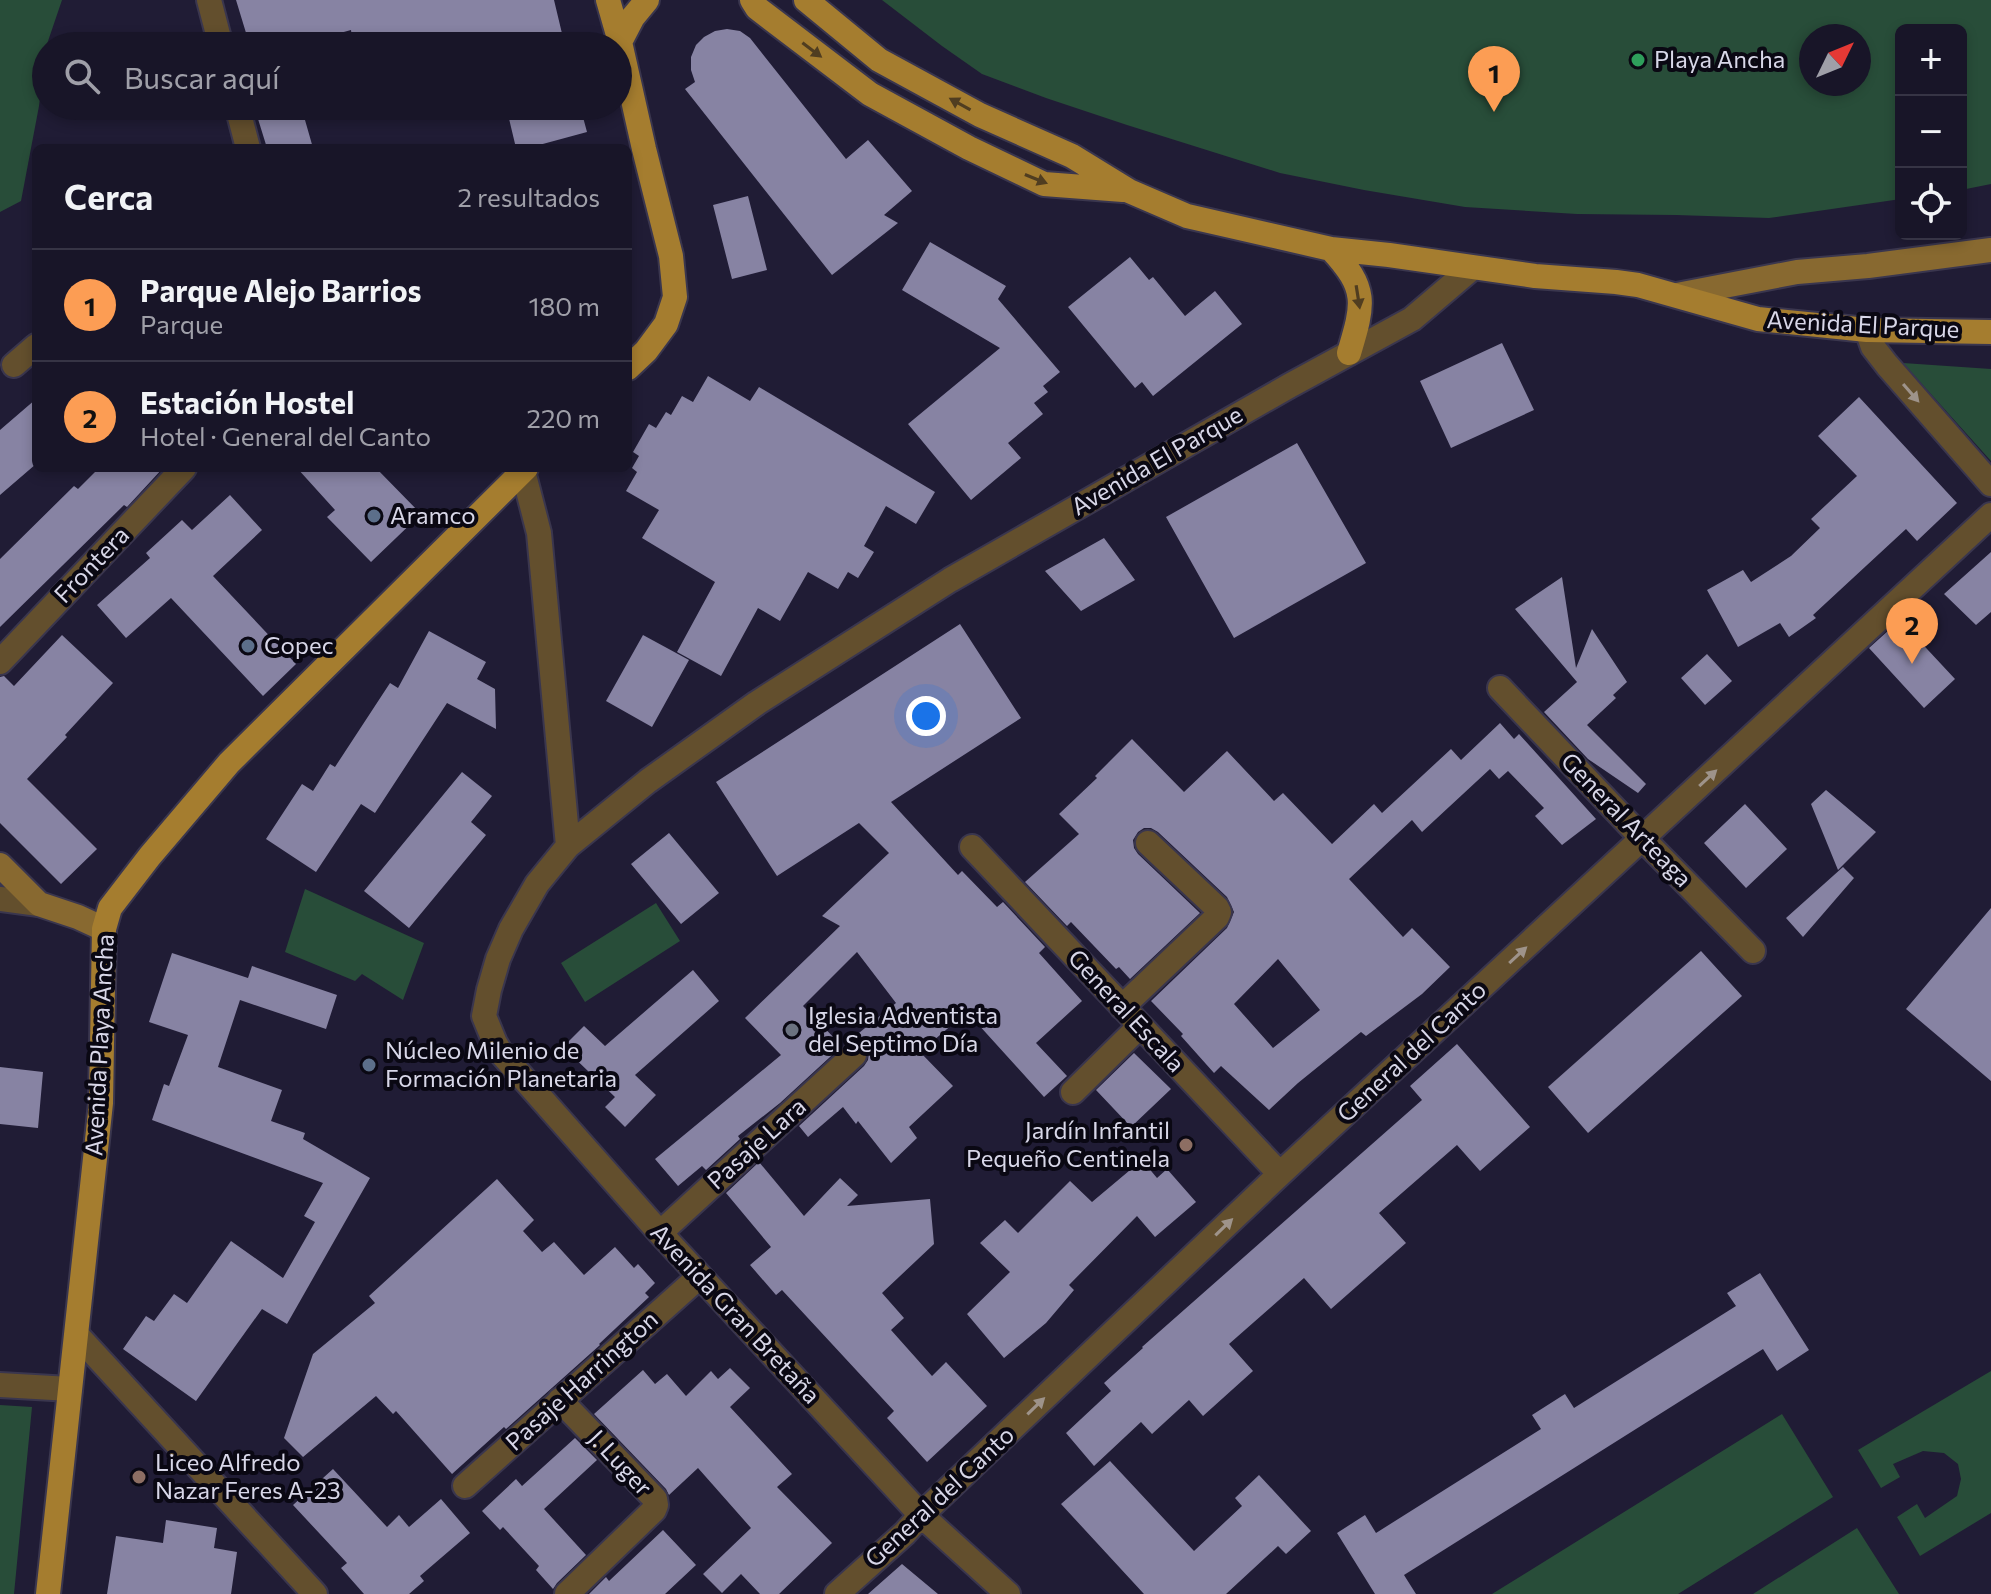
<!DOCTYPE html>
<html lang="es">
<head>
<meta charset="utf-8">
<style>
	body { margin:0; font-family:Commissioner,sans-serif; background:#211e30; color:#f1f3f6 }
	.controls { position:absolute; right:24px; top:24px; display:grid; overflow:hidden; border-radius:12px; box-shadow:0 4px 12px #0003 }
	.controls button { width:72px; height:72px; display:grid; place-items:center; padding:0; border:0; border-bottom:2px solid #363445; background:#181528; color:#f1f3f6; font:40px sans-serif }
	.compass { position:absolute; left:1799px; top:24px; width:72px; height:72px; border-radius:50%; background:#181528; box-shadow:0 4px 12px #0003; rotate:47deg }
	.you { position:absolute; left:926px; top:716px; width:28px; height:28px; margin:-20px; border:6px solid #fff; border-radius:50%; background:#1a73e8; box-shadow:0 0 0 12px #1a73e833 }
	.badge { display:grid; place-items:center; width:52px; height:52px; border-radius:50%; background:#fc9d54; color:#111; font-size:26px; font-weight:700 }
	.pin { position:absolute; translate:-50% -66px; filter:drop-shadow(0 2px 4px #0008) }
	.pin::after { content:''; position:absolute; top:42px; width:28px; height:24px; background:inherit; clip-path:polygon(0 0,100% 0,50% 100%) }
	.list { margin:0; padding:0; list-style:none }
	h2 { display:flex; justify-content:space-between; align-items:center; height:104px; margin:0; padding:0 32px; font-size:34px }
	h2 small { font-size:26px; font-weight:400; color:#9f9fa8 }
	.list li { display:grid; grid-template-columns:52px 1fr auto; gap:24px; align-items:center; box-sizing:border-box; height:112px; padding:0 32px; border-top:2px solid #363445 }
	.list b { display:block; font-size:30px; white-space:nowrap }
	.list p { margin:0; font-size:26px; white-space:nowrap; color:#9f9fa8 }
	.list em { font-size:26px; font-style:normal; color:#9f9fa8 }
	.icon { flex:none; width:44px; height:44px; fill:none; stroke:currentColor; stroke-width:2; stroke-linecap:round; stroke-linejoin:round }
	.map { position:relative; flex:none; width:1991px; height:1594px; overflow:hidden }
	.search { position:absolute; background:#181528; box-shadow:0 4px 12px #0003; left:32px; top:32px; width:600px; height:88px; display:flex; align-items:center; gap:20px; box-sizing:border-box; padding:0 28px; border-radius:44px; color:#9f9fa8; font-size:30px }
	.panel { position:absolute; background:#181528; box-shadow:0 4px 12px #0003; left:32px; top:144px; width:600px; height:328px; border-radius:12px }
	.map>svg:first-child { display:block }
	.green { fill:#284d39; fill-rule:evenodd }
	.building { fill:#8783a3; fill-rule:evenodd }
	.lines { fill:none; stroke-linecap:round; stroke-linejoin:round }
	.street-casing { stroke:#3a364e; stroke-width:28 }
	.secondary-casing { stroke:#3a364e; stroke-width:28 }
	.primary-casing { stroke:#3a364e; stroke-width:28 }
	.street { stroke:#634f2d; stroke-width:24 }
	.secondary { stroke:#886930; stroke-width:24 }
	.primary { stroke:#a57d2f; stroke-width:24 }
	.oneway { fill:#503d20 }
	.oneway2 { fill:#9e938a }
	.leisure-dot { fill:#2e9e5b; stroke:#0a0813; stroke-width:3 }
	.service-dot { fill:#5c6f8a; stroke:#0a0813; stroke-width:3 }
	.worship-dot { fill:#6b7280; stroke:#0a0813; stroke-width:3 }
	.education-dot { fill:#8d6e63; stroke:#0a0813; stroke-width:3 }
	.labels { text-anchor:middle; stroke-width:8; stroke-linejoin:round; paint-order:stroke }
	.poi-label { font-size:24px; fill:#d8d7e8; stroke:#0a0813; text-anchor:start }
	.street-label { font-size:24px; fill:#d8d7e8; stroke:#0a0813 }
</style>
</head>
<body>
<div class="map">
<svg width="1991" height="1594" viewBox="0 0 1991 1594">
	<rect width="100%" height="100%" fill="#201c35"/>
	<path class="green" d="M0,0H62L46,47L39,106L21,201L0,212Z
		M882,0H1991V184L1961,190V30H1901V199L1769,218L1676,215L1577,214L1465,207L1364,190L1280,173L1127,125L1046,98L982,74L942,46ZM1811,36H1859V84H1811Z
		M1903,363L1991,369V461Z
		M305,889L424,943L403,1000L362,974L355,981L285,952Z
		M656,903L680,941L585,1002L561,963Z
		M1991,1371V1513L1920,1556L1897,1517L1917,1504L1925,1518L1957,1496L1961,1479L1958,1464L1944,1453L1923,1451L1893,1464L1900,1477L1881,1488L1858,1450Z
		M0,1405L32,1407L14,1594H0Z
		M1782,1414L1833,1497L1678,1594H1492Z
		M1857,1528L1899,1594H1753Z"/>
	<path class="building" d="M236,0H554L565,46H353L351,30L293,46H250Z
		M727,29L740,31L750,38L846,159L868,140L912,191L884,215L898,223L832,275L685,89L695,82L691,70V57L696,45L704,37L715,31Z
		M254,106H301L313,148H267Z
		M506,106H580L587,132L528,148H516Z
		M748,196L767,270L732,279L713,205Z
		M930,242L1006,286L998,299L1060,372L1043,386L1048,392L1034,403L1043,414L1008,443L1021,458L971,500L908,424L1000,348L902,290Z
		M1130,257L1149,280L1153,277L1185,316L1215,291L1242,324L1153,396L1142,382L1135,388L1068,307Z
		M1502,343L1534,410L1451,448L1420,381Z
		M708,376L750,401L759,387L935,492L916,524L886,506L864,546L874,552L858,578L848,572L838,589L808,572L780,621L758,608L721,676L677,652L715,582L642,538L659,510L626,491L637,472L632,468L639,456L633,452L649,424L656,428L666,412L671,415L682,396L693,402Z
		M1859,397L1957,503L1917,541L1906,529L1813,615L1816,618L1789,637L1780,623L1738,647L1707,590L1743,570L1751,582L1791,556L1820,528L1811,519L1857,476L1818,436Z
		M36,399V464L0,495V430Z
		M1297,443L1366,563L1234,638L1166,517Z
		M99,468H163L127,507L124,505L0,627V559L74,486L78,489Z
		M297,468H376L421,514L371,562L327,517L335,510Z
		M230,495L262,530L213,576L296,664L263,696L171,598L126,638L97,605L150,558L146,553L182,520L192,530Z
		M1104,538L1135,580L1081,611L1045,571Z
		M1991,552V612L1976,625L1944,594Z
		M1562,577L1576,668L1592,629L1627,682L1613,695L1616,698L1587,725L1646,784L1638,793L1588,759L1544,712L1577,682L1515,609Z
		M1900,620L1955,679L1924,708L1869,648Z
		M960,624L1021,718L891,802L958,875L962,871L997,907L1003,902L1045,947L1039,953L1082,1001L1036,1043L1067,1076L1044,1097L967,1012L920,1052L953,1086L909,1127L917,1138L891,1163L858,1121L856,1124L843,1107L808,1137L799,1126L864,1066L868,1060L869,1053L864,1044L858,1041H849L896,1003L857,952L803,1006L842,1046L780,1103L738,1136L740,1139L706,1170L702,1166L678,1186L655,1159L781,1055L745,1018L840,926L822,916L889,853L859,823L777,876L716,782Z
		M429,631L486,662L477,679L495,689L496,729L447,703L375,813L361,804L316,872L266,839L302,784L313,791L330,764L335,767L390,683L398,688Z
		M62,635L113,683L65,735L67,737L27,779L97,849L61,884L0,823V677L4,676L14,686Z
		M643,635L689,660L652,727L606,701Z
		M1707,654L1732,681L1705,705L1681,678Z
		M1500,723L1514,739L1519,734L1596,819L1562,845L1535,816L1544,808L1508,771L1499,779L1490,769L1422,832L1412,820L1349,879L1403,937L1412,928L1450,967L1422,994L1366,1036L1361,1032L1298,1083L1269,1110L1221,1066L1214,1073L1181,1036L1183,1034L1151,1001L1227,928L1234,912L1227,897L1158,832L1151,828H1144L1138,832L1133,840L1134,848L1138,854L1200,913L1130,979L1119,967L1116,969L1071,922L1067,926L1025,882L1079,834L1059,814L1097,778L1095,776L1132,739L1184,792L1227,751L1274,801L1283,793L1332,844L1374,804L1382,813L1451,749L1461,760ZM1278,959L1320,1010L1273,1048L1234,1004Z
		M462,772L492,796L471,822L486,835L409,928L364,891Z
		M1826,790L1876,832L1838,870L1811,804Z
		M1745,804L1787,849L1746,888L1704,843Z
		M669,833L719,893L681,924L631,864Z
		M1843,867L1854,878L1803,937L1786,918Z
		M1991,908V1081L1906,1009Z
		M1701,951L1742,996L1588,1133L1548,1087Z
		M172,953L248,978L252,966L337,995L326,1029L240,1000L218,1067L282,1090L271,1121L305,1133L303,1139L370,1178L287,1324L262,1309L196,1401L123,1349L146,1316L154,1321L174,1294L187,1303L231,1241L283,1278L315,1222L304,1216L323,1183L152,1120L164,1084L169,1086L188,1035L149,1022Z
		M693,970L719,1001L635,1075L656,1095L625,1127L605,1107L615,1097L563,1047L584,1026L605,1046Z
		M1457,1044L1530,1127L1480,1171L1457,1145L1379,1213L1406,1243L1331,1309L1304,1278L1229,1344L1253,1371L1203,1416L1189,1400L1152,1434L1141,1422L1094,1466L1066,1433L1111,1391L1104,1383L1143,1348L1142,1347L1422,1100L1410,1086Z
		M1134,1053L1171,1089L1131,1127L1096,1090Z
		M0,1067L43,1072L38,1128L0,1124Z
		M1142,1160L1157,1178L1167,1169L1196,1202L1155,1237L1137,1216L1069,1285L1074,1290L1046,1323L1004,1358L967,1314L1010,1272L980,1243L1005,1220L1018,1233L1070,1181L1092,1202Z
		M759,1162L804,1216L840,1178L858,1195L847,1206L930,1199L934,1244L882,1293L904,1318L891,1330L932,1376L946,1362L987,1406L927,1462L887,1418L894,1411L782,1290L776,1295L750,1265L771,1247L726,1193Z
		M497,1179L534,1220L523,1231L542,1252L554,1242L584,1275L615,1247L634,1268L638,1264L655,1283L645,1293L649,1297L599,1344L600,1345L506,1429L504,1427L452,1474L396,1411L393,1414L376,1396L303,1457L284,1438L313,1354L375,1303L369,1296Z
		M1760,1273L1809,1350L1777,1371L1763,1349L1404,1575L1416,1594H1375L1337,1533L1365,1515L1376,1533L1541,1429L1532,1415L1565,1394L1574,1408L1736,1306L1727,1293Z
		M730,1368L750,1388L730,1407L792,1474L777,1487L832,1543L779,1594H760L741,1574L722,1593L703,1574L751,1528L698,1468L669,1495L666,1489L594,1414L643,1370L655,1384L667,1374L686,1396L711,1371L718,1379Z
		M575,1438L597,1460L544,1509L586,1555L557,1583L553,1589L536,1570L539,1566L503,1527L500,1530L482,1511L516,1479L522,1486Z
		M1110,1461L1194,1551L1242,1506L1235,1498L1259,1475L1311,1531L1286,1554L1278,1546L1226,1594H1144L1061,1504Z
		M333,1469L387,1527L399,1515L409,1527L441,1499L470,1533L420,1576L424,1581L409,1594H364L341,1568L347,1563L293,1505Z
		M166,1520L217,1528L214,1548L237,1552L231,1594H107L116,1536L163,1543Z
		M663,1530L696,1565L665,1594H589L606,1577L609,1581Z
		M902,1564L938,1594H868Z"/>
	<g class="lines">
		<g class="street-casing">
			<path id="street" d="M209,0L221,46
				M237,106L248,148
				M1867,330L1873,347L1887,365L1991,484
				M14,365L36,346
				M523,471L539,533L568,846
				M0,662L184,468
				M1500,688L1643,839L1753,951
				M972,847L1280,1174
				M0,899L39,904
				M1122,1007L1217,917L1219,912L1217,908L1148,843
				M1073,1092L1140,1026
				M660,1233L854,1055
				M77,1335L315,1594
				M0,1385L70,1389
				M560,1400L655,1499L656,1505L654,1510L567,1594
				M465,1486L700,1276
				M837,1594L905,1533L921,1515L1280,1174L1991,515
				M1008,1594L921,1515L660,1233L501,1053L495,1043L484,1016L489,990L498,959L511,929L537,884L568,846L648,781L757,703L950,580L1289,386L1412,319L1472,268"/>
		</g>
		<g class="secondary-casing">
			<path id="secondary" d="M1677,295L1797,272L1868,266L1991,250
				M0,865L39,904L78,917L104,929"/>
		</g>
		<g class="primary-casing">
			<path id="primary" d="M608,0L620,42L644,149L671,256L675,297L666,324L646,351L628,368
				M752,0L757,8L870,94L969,148L1044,184L1123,190
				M806,0L879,60L980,115L1072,156L1129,191L1187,216L1331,249L1389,255L1535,276L1616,282L1638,285L1758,319L1867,330L1991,332
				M620,42L633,17L647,0
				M1331,249C1368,289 1364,303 1349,353
				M48,1594L101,1103L104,929L110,908L150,856L229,763L526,468"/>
		</g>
		<use href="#street" class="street"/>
		<use href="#secondary" class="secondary"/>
		<use href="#primary" class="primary"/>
	</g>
	<defs><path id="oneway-solid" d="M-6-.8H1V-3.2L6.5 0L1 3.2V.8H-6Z" transform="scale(2)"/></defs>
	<g class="oneway">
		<use href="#oneway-solid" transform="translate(812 50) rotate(37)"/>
		<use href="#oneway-solid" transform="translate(960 104) rotate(-151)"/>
		<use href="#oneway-solid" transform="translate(1036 179) rotate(22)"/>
		<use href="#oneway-solid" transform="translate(1358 297) rotate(81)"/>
	</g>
	<g class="oneway2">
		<use href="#oneway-solid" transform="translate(1911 393) rotate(49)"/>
		<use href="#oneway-solid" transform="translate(1708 778) rotate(-43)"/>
		<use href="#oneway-solid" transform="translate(1518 955) rotate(-43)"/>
		<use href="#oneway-solid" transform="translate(1224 1227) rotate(-44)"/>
		<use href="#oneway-solid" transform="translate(1036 1406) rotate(-44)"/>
	</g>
	<circle class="leisure-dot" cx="1638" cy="60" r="8"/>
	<g class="service-dot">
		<circle cx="374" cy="516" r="8"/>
		<circle cx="248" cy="646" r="8"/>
		<circle cx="369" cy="1065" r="8"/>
	</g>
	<circle class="worship-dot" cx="792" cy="1030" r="8"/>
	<g class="education-dot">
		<circle cx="1186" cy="1145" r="8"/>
		<circle cx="139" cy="1477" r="8"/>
	</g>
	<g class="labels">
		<g class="poi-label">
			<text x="1654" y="68">Playa Ancha</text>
			<text x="390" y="524">Aramco</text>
			<text x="264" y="654">Copec</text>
			<text x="808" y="1024">Iglesia Adventista<tspan x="808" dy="28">del Septimo Día</tspan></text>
			<text x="385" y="1059">Núcleo Milenio de<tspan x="385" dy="28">Formación Planetaria</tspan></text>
			<text x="1170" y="1139" text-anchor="end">Jardín Infantil<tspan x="1170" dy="28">Pequeño Centinela</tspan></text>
			<text x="155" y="1471">Liceo Alfredo<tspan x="155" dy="28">Nazar Feres A-23</tspan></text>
		</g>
		<g class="street-label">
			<text transform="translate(1863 325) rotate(3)" y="8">Avenida El Parque</text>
			<text transform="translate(1157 461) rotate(-30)" y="8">Avenida El Parque</text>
			<text transform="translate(92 565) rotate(-46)" y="8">Frontera</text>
			<text transform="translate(1626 820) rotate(46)" y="8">General Arteaga</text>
			<text transform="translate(1126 1011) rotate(47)" y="8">General Escala</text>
			<text transform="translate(100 1045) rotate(-87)" y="8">Avenida Playa Ancha</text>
			<text transform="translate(1412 1052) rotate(-43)" y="8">General del Canto</text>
			<text transform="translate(757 1144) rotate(-42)" y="8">Pasaje Lara</text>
			<text transform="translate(735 1314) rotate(47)" y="8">Avenida Gran Bretaña</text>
			<text transform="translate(582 1381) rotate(-42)" y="8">Pasaje Harrington</text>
			<text transform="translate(620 1463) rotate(47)" y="8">J. Luger</text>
			<text transform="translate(940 1497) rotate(-43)" y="8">General del Canto</text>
		</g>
	</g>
</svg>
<div class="controls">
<button>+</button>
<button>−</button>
<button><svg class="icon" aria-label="locate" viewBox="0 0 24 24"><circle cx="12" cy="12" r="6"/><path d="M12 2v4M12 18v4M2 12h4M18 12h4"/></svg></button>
</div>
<svg class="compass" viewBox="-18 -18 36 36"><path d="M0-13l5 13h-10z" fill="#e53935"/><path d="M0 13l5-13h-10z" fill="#9f9fa8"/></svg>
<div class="you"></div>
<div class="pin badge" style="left:1494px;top:112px">1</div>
<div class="pin badge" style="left:1912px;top:664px">2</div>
<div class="search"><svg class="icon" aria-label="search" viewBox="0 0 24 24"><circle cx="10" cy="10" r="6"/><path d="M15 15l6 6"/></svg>Buscar aquí</div>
<section class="panel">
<h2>Cerca<small>2 resultados</small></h2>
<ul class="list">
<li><span class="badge">1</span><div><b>Parque Alejo Barrios</b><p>Parque</p></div><em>180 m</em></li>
<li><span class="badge">2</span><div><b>Estación Hostel</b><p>Hotel · General del Canto</p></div><em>220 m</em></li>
</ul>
</section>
</div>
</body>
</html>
